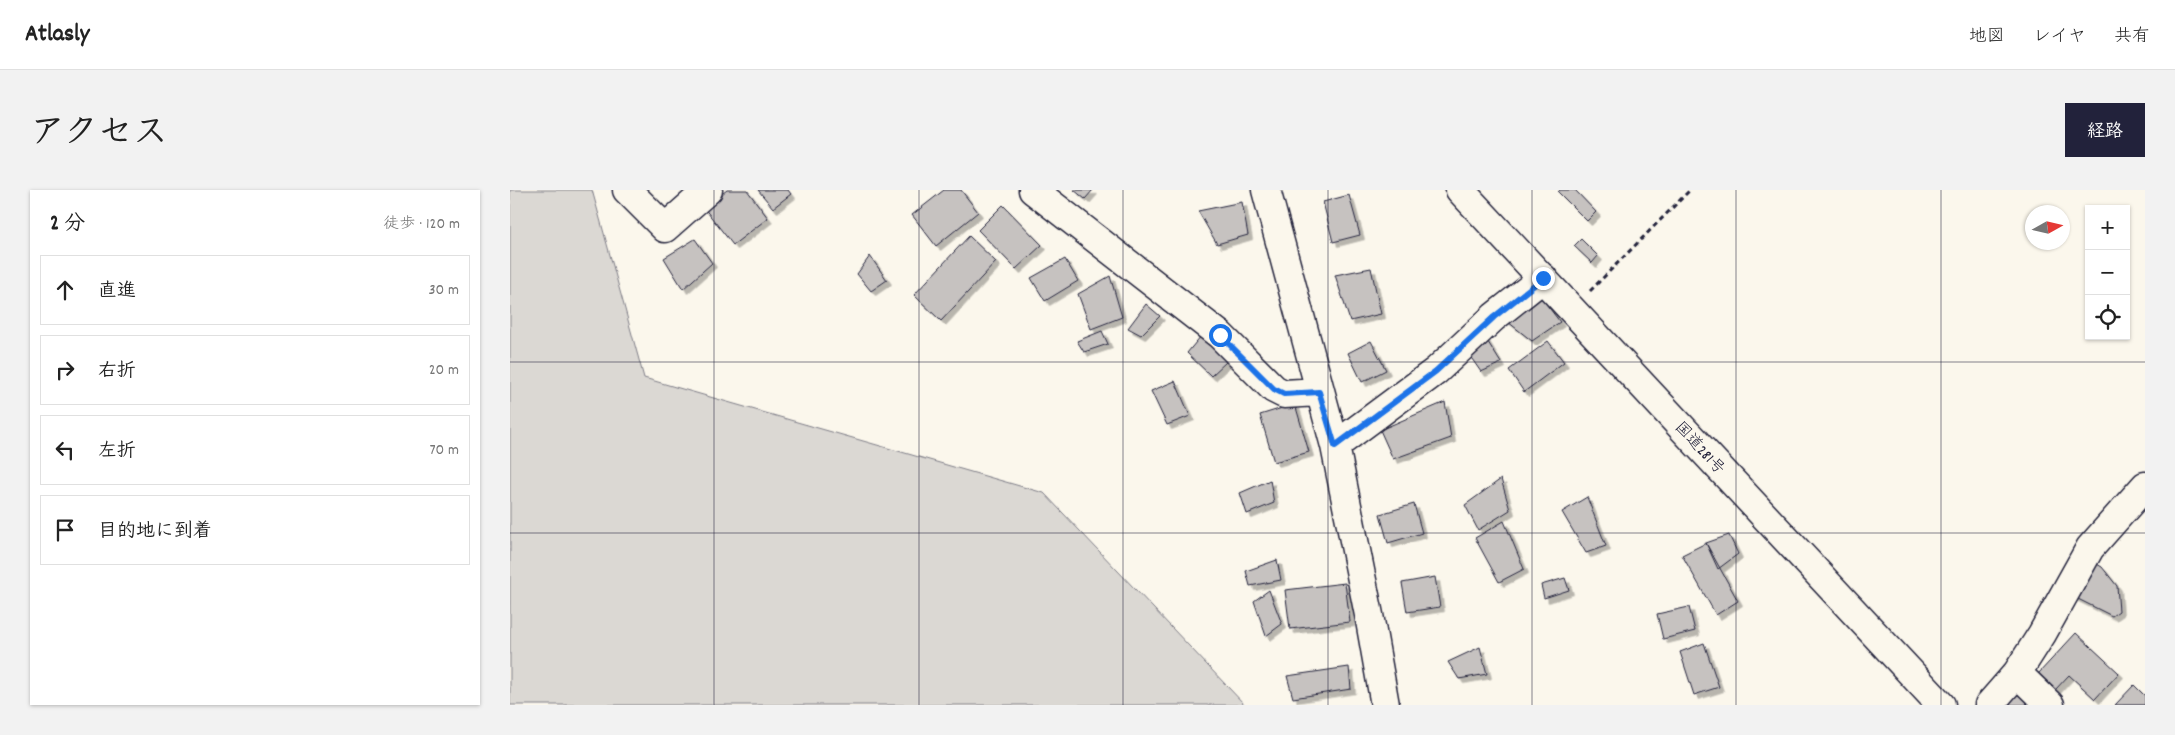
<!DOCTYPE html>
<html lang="ja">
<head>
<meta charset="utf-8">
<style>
	body { margin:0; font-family:Dekko,"Klee One",sans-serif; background:#f2f2f2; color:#222 }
	.controls { position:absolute; right:15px; top:15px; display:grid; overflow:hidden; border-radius:0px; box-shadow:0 1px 4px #0004 }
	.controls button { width:45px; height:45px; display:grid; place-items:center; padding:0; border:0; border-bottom:1px solid #e0e0e0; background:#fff; color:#222; font:25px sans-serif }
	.compass { position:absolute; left:1515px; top:15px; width:45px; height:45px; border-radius:50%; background:#fff; box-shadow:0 1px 4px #0004; rotate:82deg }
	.stop { position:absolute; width:15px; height:15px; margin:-11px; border:4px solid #1a73e8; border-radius:50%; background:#fff }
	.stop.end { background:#1a73e8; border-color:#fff; box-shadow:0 1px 5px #0008 }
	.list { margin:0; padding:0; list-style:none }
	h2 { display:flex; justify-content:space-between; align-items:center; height:65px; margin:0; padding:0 20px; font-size:21px }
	h2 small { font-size:16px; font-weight:400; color:#767676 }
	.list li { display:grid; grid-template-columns:32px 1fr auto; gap:15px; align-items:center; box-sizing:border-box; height:70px; margin:0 10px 10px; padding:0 10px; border:1px solid #e0e0e0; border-radius:0px }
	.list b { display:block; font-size:19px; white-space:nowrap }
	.list em { font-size:16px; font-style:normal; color:#767676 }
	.icon { flex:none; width:28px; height:28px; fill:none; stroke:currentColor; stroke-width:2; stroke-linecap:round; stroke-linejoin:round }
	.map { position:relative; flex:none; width:1635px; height:515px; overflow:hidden; border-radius:0px }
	header { display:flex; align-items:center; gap:30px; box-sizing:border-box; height:70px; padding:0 25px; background:#fff; border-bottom:1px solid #e0e0e0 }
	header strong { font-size:24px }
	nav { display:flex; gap:28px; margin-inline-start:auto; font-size:18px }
	.intro { display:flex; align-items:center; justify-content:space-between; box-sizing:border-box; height:120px; padding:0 30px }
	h1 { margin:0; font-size:35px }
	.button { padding:12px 22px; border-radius:0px; background:#22223b; color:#fff; font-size:18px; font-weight:700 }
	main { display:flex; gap:30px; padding:0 30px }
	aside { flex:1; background:#fff; border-radius:0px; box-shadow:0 1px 4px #0004 }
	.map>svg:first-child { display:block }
	.green { fill:#dbd8d3; stroke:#7e7d87 }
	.building { fill:#c6c2c0; stroke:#22223b; filter:url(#shadow) }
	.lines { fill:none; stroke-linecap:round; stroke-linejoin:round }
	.minor-casing { stroke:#22223b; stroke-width:31 }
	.highway-casing { stroke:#22223b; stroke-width:31 }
	.path { stroke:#22223b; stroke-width:3; stroke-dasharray:5 4; stroke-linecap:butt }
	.minor { stroke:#fbf7ec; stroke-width:28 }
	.highway { stroke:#fbf7ec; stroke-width:28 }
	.route { stroke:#1a73e8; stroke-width:6 }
	.grid { fill:none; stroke:#22223b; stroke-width:1; stroke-opacity:0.55 }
	.labels { text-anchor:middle; stroke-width:4; stroke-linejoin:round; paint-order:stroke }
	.street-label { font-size:16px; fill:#22223b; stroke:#fbf7ec }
</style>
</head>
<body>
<header>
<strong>Atlasly</strong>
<nav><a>地図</a><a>レイヤ</a><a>共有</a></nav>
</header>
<div class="intro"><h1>アクセス</h1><a class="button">経路</a></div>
<main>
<aside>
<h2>2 分<small>徒歩 · 120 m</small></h2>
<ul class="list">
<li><svg class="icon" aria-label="ahead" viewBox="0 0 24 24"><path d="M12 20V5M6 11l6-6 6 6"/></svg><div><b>直進</b></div><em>30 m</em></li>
<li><svg class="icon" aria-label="right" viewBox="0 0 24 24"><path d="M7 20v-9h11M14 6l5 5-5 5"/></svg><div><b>右折</b></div><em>20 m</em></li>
<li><svg class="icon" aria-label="left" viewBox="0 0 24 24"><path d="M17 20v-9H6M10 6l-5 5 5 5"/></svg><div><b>左折</b></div><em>70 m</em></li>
<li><svg class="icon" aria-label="arrive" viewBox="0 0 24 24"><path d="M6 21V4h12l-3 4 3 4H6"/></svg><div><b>目的地に到着</b></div></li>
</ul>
</aside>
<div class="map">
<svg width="1635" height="515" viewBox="0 0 1635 515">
	<defs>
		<filter id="shadow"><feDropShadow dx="4.5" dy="4.5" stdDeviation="0" flood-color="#0004"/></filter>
	</defs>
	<rect width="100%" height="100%" fill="#fbf7ec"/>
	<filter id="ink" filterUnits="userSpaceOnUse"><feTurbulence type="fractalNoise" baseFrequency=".02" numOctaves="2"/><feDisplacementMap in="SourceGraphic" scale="10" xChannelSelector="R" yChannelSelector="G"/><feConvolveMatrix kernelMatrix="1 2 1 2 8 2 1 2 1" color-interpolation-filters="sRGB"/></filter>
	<g filter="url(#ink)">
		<path class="green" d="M0,0H82L134,188L534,303L735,515H0Z"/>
		<path class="building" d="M217,0H237L258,28L223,55L194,18Z
			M248,0H278L281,4L263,18Z
			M434,0H451L468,22L426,56L402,25Z
			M564,0H583L575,9Z
			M1050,0H1065L1086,22L1077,31L1048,2Z
			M839,5L850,45L823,52L813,12Z
			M732,12L738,45L707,54L688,21Z
			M493,15L532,55L506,79L468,40Z
			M459,46L486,72L431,131L404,105Z
			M185,49L202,73L173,99L154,68Z
			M1071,49L1088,66L1082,73L1064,56Z
			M360,66L377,90L361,101L347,84Z
			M555,69L568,91L535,111L521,88Z
			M861,78L871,124L840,131L825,85Z
			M600,86L612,127L581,139L568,104Z
			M1027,102L1050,132L1022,151L993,128Z
			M636,114L650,126L631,145L618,138Z
			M592,141L598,154L574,162L567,151Z
			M973,144L991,173L971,182L955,159Z
			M691,146L717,171L701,186L677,163Z
			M861,151L876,180L852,192L838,163Z
			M1038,151L1054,172L1014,202L999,180Z
			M665,191L680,226L657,235L641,201Z
			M935,212L941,248L883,269L870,240Z
			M785,214L799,262L764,272L750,225Z
			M991,289L1000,320L968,340L955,315Z
			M760,290L764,313L737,324L730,303Z
			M1077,307L1096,356L1076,363L1052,322Z
			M904,314L912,343L878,353L870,324Z
			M994,331L1014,379L989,392L965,348Z
			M1219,345L1228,364L1208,379L1196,353Z
			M1196,353L1228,411L1206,425L1172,365Z
			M767,370L771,390L740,396L736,381Z
			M1580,370L1592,377L1607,396L1609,421L1602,426L1562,406Z
			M925,387L930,417L897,422L892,393Z
			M1055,388L1059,400L1034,408L1031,395Z
			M835,393L840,432L780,439L775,400Z
			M759,400L772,434L756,446L744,411Z
			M1179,417L1185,441L1153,449L1147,424Z
			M1566,443L1609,483L1585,509L1559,485L1545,500L1528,484Z
			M1194,453L1209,497L1184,505L1170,462Z
			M970,457L977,484L949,489L938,472Z
			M839,477L841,499L783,508L777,486Z
			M1624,495L1635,506V515H1605Z
			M1506,502L1520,515H1493Z"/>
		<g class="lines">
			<g class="minor-casing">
				<path id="minor" d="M117,0L155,38L198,0
					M523,0L710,145L764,199L774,204L809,202
					M756,0L825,256L859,425L875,515
					M825,256L926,181L984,127L1033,88
					M1507,483L1540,515
					M1479,515L1507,483L1532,444L1580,358L1635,296"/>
			</g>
			<g class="highway-casing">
				<path id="highway" d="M950,0L1431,515"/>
			</g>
			<path class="path" d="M1080,101L1180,0"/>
			<use href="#minor" class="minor"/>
			<use href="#highway" class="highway"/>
		</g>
	</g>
	<g class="lines" filter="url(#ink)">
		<path class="route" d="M710,145L764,199L774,204L809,202L825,256L926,181L984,127L1033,88"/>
	</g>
	<path class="grid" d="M204,0V515M409,0V515M613,0V515M818,0V515M1022,0V515M1226,0V515M1431,0V515M0,172H1635M0,343H1635"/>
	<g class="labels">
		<g class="street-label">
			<text transform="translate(1191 257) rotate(47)" y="6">国道281号</text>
		</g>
	</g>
</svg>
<div class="controls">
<button>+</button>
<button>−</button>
<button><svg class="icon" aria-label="locate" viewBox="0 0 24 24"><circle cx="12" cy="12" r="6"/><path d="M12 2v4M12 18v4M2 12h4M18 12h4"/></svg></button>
</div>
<svg class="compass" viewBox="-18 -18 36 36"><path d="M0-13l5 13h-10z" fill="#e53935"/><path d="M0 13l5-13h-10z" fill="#767676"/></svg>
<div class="stop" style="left:710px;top:145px"></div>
<div class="stop end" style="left:1033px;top:88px"></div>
</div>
</main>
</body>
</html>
